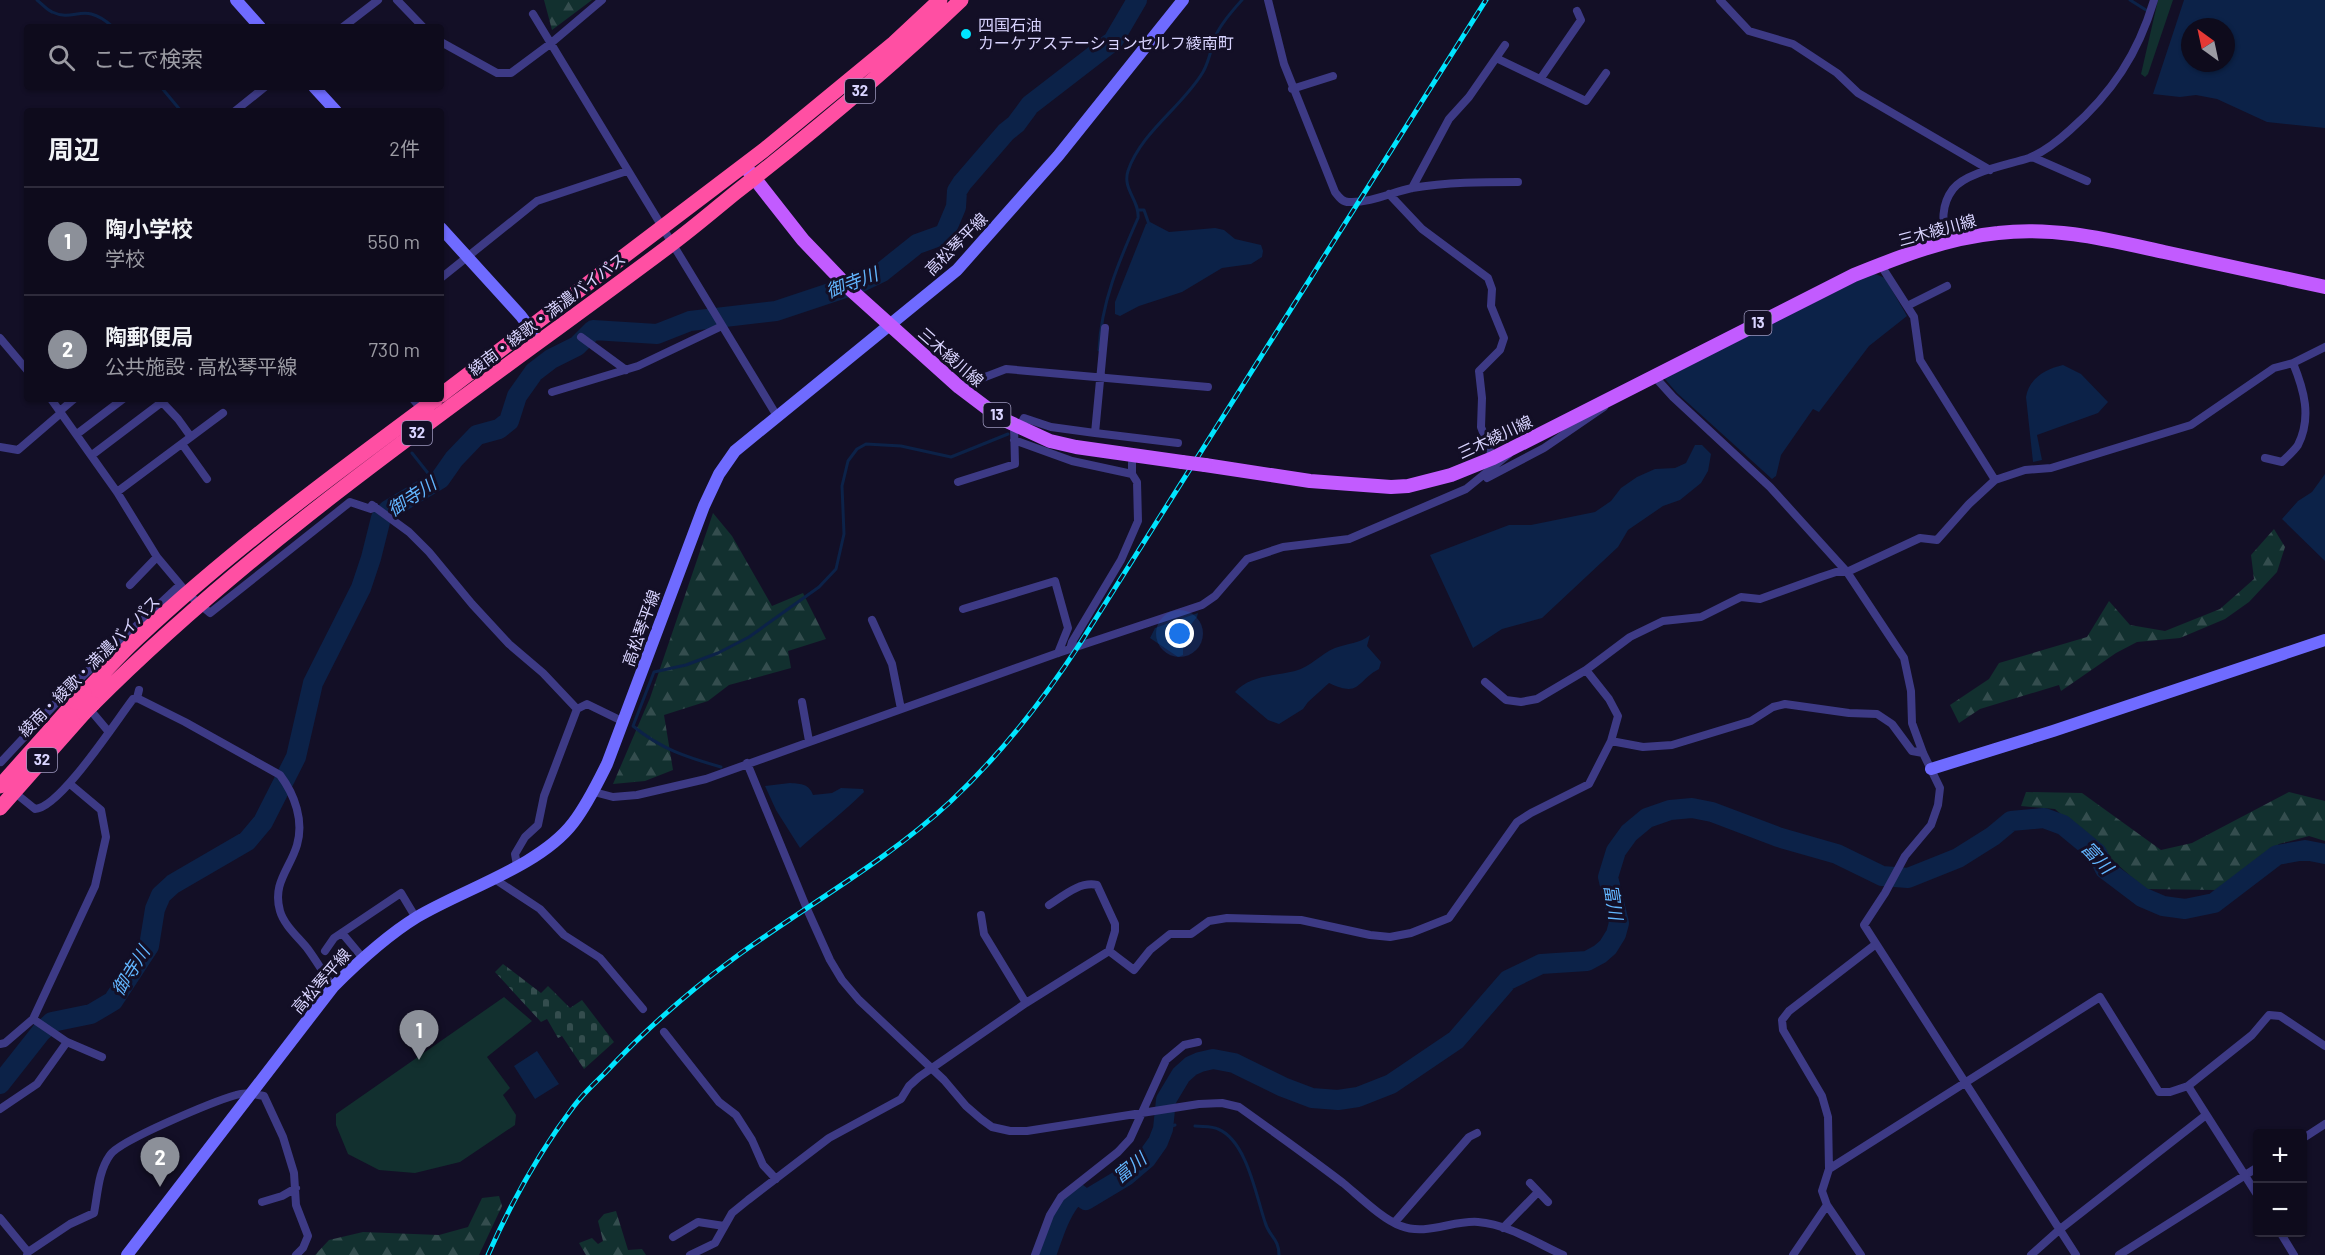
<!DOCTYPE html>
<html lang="ja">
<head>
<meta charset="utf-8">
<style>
	body { margin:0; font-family:Barlow,"Noto Sans JP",sans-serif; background:#171425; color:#f1f3f6 }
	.controls { position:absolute; right:18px; bottom:18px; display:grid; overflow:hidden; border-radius:6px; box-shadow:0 2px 4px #0004 }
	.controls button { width:54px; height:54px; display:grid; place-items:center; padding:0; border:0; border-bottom:2px solid #2e2b3b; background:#0e0b1c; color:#f1f3f6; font:30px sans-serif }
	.compass { position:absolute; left:2181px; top:18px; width:54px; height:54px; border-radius:50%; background:#0e0b1c; box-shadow:0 2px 4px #0004; rotate:327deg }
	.you { position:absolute; left:1180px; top:634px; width:21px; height:21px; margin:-15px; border:4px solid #fff; border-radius:50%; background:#1a73e8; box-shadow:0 0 0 9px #1a73e833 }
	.badge { display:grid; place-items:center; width:39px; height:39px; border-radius:50%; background:#8c9099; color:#fff; font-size:20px; font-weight:700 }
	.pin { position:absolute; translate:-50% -50px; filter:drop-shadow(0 2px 3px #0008) }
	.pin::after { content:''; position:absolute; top:32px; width:21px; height:18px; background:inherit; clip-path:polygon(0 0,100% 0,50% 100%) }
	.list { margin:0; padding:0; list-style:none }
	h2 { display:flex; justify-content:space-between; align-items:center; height:78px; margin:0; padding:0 24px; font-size:26px }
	h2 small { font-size:20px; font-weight:400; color:#9b9ba3 }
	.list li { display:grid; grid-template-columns:39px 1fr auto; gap:18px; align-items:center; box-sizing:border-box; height:108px; padding:0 24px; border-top:2px solid #2e2b3b }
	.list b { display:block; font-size:22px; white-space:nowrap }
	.list p { margin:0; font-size:20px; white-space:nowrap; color:#9b9ba3 }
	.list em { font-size:20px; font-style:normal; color:#9b9ba3 }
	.icon { flex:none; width:33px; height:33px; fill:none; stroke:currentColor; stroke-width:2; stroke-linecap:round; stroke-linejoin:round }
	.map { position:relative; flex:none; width:2325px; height:1255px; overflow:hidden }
	.search { position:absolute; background:#0e0b1c; box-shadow:0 2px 4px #0004; left:24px; top:24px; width:420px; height:66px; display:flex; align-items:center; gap:15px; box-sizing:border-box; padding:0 21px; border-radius:6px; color:#9b9ba3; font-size:22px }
	.panel { position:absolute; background:#0e0b1c; box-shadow:0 2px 4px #0004; left:24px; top:108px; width:420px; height:294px; border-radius:6px }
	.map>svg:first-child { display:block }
	.green { fill:#12302f }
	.forest { fill:url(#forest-firs) }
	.cemetery { fill:url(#cemetery-stones) }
	.water { fill:#0c2248; fill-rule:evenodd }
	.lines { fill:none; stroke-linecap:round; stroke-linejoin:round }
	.stream { stroke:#0c2248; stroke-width:3 }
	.river { stroke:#0c2248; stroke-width:20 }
	.street { stroke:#3d3a85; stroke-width:8 }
	.secondary { stroke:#6f6bff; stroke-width:12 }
	.primary { stroke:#c25bff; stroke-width:14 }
	.highway { stroke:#ff4fa3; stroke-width:15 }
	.rail-casing { stroke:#00e5ff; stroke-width:5 }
	.rail { stroke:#130f26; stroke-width:3; stroke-dasharray:9; stroke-linecap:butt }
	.primary-bridge { stroke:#c25bff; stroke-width:14 }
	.highway-bridge { stroke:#ff4fa3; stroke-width:15 }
	.poi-dot { fill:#00e5ff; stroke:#130f26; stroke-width:2 }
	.labels { text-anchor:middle; stroke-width:6; stroke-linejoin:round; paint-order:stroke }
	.shield { fill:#130f26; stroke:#9e99be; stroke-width:1.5 }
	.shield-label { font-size:15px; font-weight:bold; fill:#d9d4ff }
	.poi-label { font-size:16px; fill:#d9d4ff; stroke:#130f26; text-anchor:start }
	.street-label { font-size:16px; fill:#d9d4ff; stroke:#130f26 }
	.water-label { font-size:18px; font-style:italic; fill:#62b6ff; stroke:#130f26 }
</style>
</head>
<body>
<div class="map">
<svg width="2325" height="1255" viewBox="0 0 2325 1255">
	<defs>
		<pattern id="forest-firs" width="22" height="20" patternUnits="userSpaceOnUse" patternTransform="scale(1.5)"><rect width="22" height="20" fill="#12302f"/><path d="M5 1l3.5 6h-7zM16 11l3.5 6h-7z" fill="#344d4e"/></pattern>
		<pattern id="cemetery-stones" width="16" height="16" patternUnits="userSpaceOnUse" patternTransform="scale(1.5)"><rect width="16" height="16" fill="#12302f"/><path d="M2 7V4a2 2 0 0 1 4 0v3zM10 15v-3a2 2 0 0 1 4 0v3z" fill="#344d4e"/></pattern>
	</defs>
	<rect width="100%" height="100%" fill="#130f26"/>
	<path class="green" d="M2158,0H2173L2148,74L2145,77L2141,74Z
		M504,997L532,1021L487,1057L510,1088L503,1095L516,1115L515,1125L460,1162L415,1173L379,1170L348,1154L336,1125V1114Z"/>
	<path class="forest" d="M544,0H592L552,30Z
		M713,513L732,536L772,606L803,593L826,639L788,651L791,668L729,685L708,701L664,715L673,770L645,781L613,784L650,698Z
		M2274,529L2285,547L2277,572L2249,602L2225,619L2180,638L2137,642L2116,653L2061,691L2059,685L1980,709L1959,723L1950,705L1989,679L1999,663L2087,637L2109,601L2130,625L2165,631L2220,609L2254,579L2251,555Z
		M2026,792L2082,793L2161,850L2192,843L2289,792L2325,801V841L2309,836L2279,844L2217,890L2145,889L2055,809L2021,806Z
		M499,1196L502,1206L479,1255H315L329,1240L363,1232L439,1235L468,1227L482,1198Z
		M616,1211L628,1250L642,1249L646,1255H586L579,1243L592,1238L598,1244L603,1241L598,1221L604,1214Z"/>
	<path class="cemetery" d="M503,964L541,993L548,986L570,1008L582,1000L614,1042L584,1069L562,1036L558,1038L547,1019L541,1022L495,972Z"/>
	<path class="water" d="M2184,0H2325V128L2267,122L2217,99L2196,95L2180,97L2153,94ZM2190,27H2226V63H2190Z
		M1150,222L1169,232L1215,228L1224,230L1235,239L1261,245L1263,251L1262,257L1251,264L1222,268L1182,292L1139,306L1120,316L1115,314V302L1146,224Z
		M1873,273L1885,278L1907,316L1869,346L1819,412L1813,409L1781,455L1776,476L1772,479L1677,393L1664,378Z
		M2063,365L2081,374L2108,402L2098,413L2037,435L2042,460L2033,462L2026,397C2029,378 2046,369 2063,365Z
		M1695,445H1702L1711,454L1708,471L1701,483L1680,500L1663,506L1628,530L1618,547L1542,618L1502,629L1473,648L1430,555L1509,525H1531L1595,512L1611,501L1621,488L1637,477L1655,469L1675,468L1686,463Z
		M2325,474V561L2282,519L2298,501L2312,492Z
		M1198,613L1197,617L1189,627L1183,638V655L1178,657L1150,638L1155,628Z
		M1370,635L1367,646L1381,662L1379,669C1356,681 1361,698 1329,683L1308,702L1303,709L1279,724L1268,720L1235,692C1250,675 1275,676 1295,671C1309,668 1322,653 1335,648C1348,643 1359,644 1370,635Z
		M790,783C802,784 809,784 813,795L832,793L841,788L863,789L864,792C844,812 821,829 800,848L776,810L765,786Z
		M537,1051L559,1084L535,1099L514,1066Z"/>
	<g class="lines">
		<path class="stream" d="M37,0C42,4 47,10 52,12C76,23 83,0 113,27
			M2130,0L2146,10
			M161,87L181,111
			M1139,210H1144L1150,227
			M1099,350C1101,303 1119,261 1138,218C1140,201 1122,189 1128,171C1141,132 1183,106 1203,72C1210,60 1211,46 1217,33C1223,21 1233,10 1242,0
			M412,453L435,482
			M721,767C686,757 661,749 633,726L654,672L686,665L718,653L749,637L819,587L836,569L844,534L842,486L848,461L857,449L866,444L901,446L951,457L1008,434
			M1195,1126C1203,1127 1212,1126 1218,1129C1247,1141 1256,1196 1265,1222C1269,1237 1279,1238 1279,1255
			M1163,1129L1175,1125"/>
		<path class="river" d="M0,1084L41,1032L52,1022L91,1014L113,1001L149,946L155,909L161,895L173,884L247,841L263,822L296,757L313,683L361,588L371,558L381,518L388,510L440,479L454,459L477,435L499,429L509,421L517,396L534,372L551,359L577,346L593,330L657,334L690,321L776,311L857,284L882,272L917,244L942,235L945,233L956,207L957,191L962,183L1006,132L1016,124L1030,105L1113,41L1137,0
			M1046,1255C1054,1233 1060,1210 1077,1193L1086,1200L1126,1176L1146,1159L1158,1142L1163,1129L1166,1100L1181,1075L1191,1066L1200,1062L1213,1059L1234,1063L1283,1087L1312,1098L1338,1100L1358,1097L1391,1084L1456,1040L1508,980L1541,964L1587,961L1600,954L1608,947L1616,934L1619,923L1608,877L1616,851L1629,833L1647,818L1670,810L1692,808L1712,812L1778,837L1837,854L1882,876L1908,878L1958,858L1993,836L2011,821L2044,818L2063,825L2097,853L2105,869L2142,897L2163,906L2185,909L2214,903L2277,855L2305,850L2325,854"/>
		<path class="street" d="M397,0L423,27
			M1268,0L1284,64L1335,192C1339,197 1342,202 1349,202C1371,203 1392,192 1412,188C1447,182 1483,182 1518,182
			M1720,0L1749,31L1793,44L1837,73L1858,93L1990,170
			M533,14L777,416
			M343,27L378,0
			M441,42L497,73H511L550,44L602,0
			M1496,58L1586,101L1606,73
			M1541,78L1581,20L1577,11
			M1292,89L1333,76
			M235,111L265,87
			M2032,157L2087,181
			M1412,188L1449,119L1469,97L1505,45
			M1389,194L1422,229L1488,278L1492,289L1491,306L1504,338L1500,350L1479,371L1482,398L1481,427L1493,458
			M1946,242C1943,223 1940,206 1953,189C1966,172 2008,165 2029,158C2044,152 2058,141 2070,130C2112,93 2138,54 2154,0
			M1880,264L1914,317L1920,360L1995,480
			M441,278L537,201L627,171
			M1907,306L1947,286
			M1105,328L1095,433L1178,443
			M581,337L626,370
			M0,338L27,370
			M1654,376L1673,397L1770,487L1847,572L1904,658L1911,691L1912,723L1923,753L1940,788L1938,805L1931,825L1905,856L1885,893L1864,925L2076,1255
			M959,387L1006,369L1208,387
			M552,392L638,366L722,326
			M51,399L117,492L157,557L188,594L210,613L350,502L371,509L375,507
			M413,399L422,410
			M162,402L178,419L191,437
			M60,411L74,399
			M1019,428L1024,418L1051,427L1095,433
			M77,434L123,399
			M1014,440L1072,461L1132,474L1137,482L1138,521L1121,560L1072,642L1070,649
			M182,444L207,479
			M0,447L18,450L61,413
			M92,455L166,399
			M2265,458L2282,462C2287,457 2294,451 2298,445C2312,417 2304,390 2293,363
			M1132,474V463
			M1487,478L1544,448L1604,407
			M958,482L1015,464L1014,425
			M117,492L223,413
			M372,505L409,532L429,552L472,604L509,644L543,673L577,709
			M130,585L157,557
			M963,609L1055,581L1068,628L1058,653
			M872,620L892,664L901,709
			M1586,670L1609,699L1618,716L1611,741
			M1485,682L1506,700L1521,702L1537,699L1586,670L1630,637L1663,621L1701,617L1741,597L1760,599L1821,577L1836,572H1847L1920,538L1937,540L1969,504L1995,480L2025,470L2051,468L2191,425L2274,368L2293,363L2325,347
			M71,687L108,731
			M137,698L185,722L280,775C295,795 304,821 297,845C290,869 272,883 280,911C284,925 298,937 307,948C316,960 324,974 333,987
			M802,702L809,741
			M1,762L71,687L180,585
			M747,763L807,909L830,960L842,980L859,1000L944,1080L966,1106L981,1119L992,1127L1010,1131H1027L1199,1104L1222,1103L1239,1107C1274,1132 1309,1157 1343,1183C1359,1196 1382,1219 1401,1226C1426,1236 1453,1220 1478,1222C1507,1224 1537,1243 1563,1255
			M70,784L101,810L106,837L95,886L33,1019L67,1042L102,1057
			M14,792L35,809C60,808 116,721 133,699L137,698L139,690
			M594,792L613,797L637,795L706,779L1058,653L1202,605L1215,596L1247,559L1283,547L1349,539L1466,489L1509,454
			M517,865L515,854L525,837L538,825L544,796L577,709L587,704L624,722
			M493,878L540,909L564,935L600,958L643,1009
			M1049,905C1063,896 1080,881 1097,885L1115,924V931L1109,951
			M981,915L984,934L1026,1003
			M342,933L362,957
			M325,951L334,938L401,893L416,918
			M664,1032L719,1102L736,1115L752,1140L763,1165L776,1179
			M0,1044L5,1043L33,1019
			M2188,1086L2252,1035L2269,1015L2280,1016L2325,1046
			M0,1109L37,1084L67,1042
			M2302,1139L2325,1124
			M1829,1169L1828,1117L1822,1096L1783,1030L1782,1020L1789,1011L1876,944
			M1530,1183L1548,1202
			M262,1202L282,1196L296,1188
			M1827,1205L1861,1255
			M0,1218L28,1252
			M1395,1222L1469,1137L1477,1133
			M1503,1228L1538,1192
			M2280,1232L2294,1255
			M673,1237L698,1222L724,1226
			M27,1255L28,1252L70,1224L94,1213C98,1193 98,1172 110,1155C120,1140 215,1101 236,1095C245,1092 254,1094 264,1096L283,1137L294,1173L296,1205L308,1236L303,1248L296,1255
			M690,1255L715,1243L732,1213L748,1200L829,1138L901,1099L909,1086L919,1077L1026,1003L1109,951L1134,970L1150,950L1170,934H1191L1209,921L1227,918L1301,920L1370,935L1390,937L1411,933L1449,918L1517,822L1531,813L1589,784L1611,741L1643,747L1672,745L1751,721L1773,707L1785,704L1849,713L1877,714L1892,724L1912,751L1923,753
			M1035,1255L1050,1215L1061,1197L1118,1152L1130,1139L1166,1060L1184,1045L1198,1042
			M1793,1255L1827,1205L1822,1191L1829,1169L2100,997L2159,1092H2170L2188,1086L2258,1196
			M2031,1255L2059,1230L2206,1115
			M2119,1255L2258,1167"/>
		<path class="secondary" d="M236,0L260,27
			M314,87L336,111
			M441,228L521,316L535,335
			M1931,769L2053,731L2325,640
			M127,1255L333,987C359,961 386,936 417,917C464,889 540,866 573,823C587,805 597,784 607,764L704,506L719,474L735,451L957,270L1058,156L1183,0"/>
		<path class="primary" d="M748,170L803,240L851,290L959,387L1000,418L1050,441L1076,447L1182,462
			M1205,465L1310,481L1391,487L1408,486L1451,475L1493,458L1854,275C1901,256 1947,238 1998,233C2055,226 2109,240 2164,252C2218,264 2271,275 2325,287"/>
		<path class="highway" d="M441,395L764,150L894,43L940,0
			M84,693C103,674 121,653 141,635C233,549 335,474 436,399
			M93,704C267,530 473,393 669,246C692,229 713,211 735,193C813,132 889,69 961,0
			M0,786L75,702
			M0,808L84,713"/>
		<g class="rail-casing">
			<path id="rail" d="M488,1255C511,1203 539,1152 574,1106C583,1094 594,1084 605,1073C644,1031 687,993 733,959C805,906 884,863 950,802C999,756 1042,702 1079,645L1486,0"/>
		</g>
		<use href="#rail" class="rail"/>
		<path class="primary-bridge" d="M1182,462L1205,465"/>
		<path class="highway-bridge" d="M75,702L84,693
			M84,713L93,704"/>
	</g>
	<circle class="poi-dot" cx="966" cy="34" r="6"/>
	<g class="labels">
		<g class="shield">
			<rect x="845" y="79" width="30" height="24" rx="4.5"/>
			<rect x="1744.5" y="311" width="27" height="24" rx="4.5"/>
			<rect x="983.5" y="403" width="27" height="24" rx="4.5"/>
			<rect x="402" y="421" width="30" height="24" rx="4.5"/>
			<rect x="27" y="748" width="30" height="24" rx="4.5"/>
		</g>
		<g class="shield-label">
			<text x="860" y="96">32</text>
			<text x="1758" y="328">13</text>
			<text x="997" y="420">13</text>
			<text x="417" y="438">32</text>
			<text x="42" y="765">32</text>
		</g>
		<g class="poi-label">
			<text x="978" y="31">四国石油<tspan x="978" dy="18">カーケアステーションセルフ綾南町</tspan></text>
		</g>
		<g class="street-label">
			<text transform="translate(1937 230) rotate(-15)" y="6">三木綾川線</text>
			<text transform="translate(956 244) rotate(-45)" y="6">高松琴平線</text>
			<text transform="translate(547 314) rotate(-37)" y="6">綾南・綾歌・満濃バイパス</text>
			<text transform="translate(951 357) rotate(41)" y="6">三木綾川線</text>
			<text transform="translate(1495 437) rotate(-25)" y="6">三木綾川線</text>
			<text transform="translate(641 628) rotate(-70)" y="6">高松琴平線</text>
			<text transform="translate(89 666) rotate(-45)" y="6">綾南・綾歌・満濃バイパス</text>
			<text transform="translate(321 981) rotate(-49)" y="6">高松琴平線</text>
		</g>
		<g class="water-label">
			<text transform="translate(852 283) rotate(-21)" y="6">御寺川</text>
			<text transform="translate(412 497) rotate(-34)" y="6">御寺川</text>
			<text transform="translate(2097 858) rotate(47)" y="6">富川</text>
			<text transform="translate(1613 902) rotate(81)" y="6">富川</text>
			<text transform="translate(131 971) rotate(-58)" y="6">御寺川</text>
			<text transform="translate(1130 1168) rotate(-39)" y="6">富川</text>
		</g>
	</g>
</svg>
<div class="controls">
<button>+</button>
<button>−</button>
</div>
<svg class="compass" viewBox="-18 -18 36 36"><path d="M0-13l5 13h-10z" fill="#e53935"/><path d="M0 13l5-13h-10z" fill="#9b9ba3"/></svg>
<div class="you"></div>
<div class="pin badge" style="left:419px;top:1060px">1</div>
<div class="pin badge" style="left:160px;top:1187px">2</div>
<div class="search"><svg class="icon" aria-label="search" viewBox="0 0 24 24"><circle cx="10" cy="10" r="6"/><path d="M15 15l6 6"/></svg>ここで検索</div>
<section class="panel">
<h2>周辺<small>2件</small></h2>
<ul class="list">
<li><span class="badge">1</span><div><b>陶小学校</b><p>学校</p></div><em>550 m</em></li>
<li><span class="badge">2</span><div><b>陶郵便局</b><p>公共施設 · 高松琴平線</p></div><em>730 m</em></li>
</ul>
</section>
</div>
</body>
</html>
